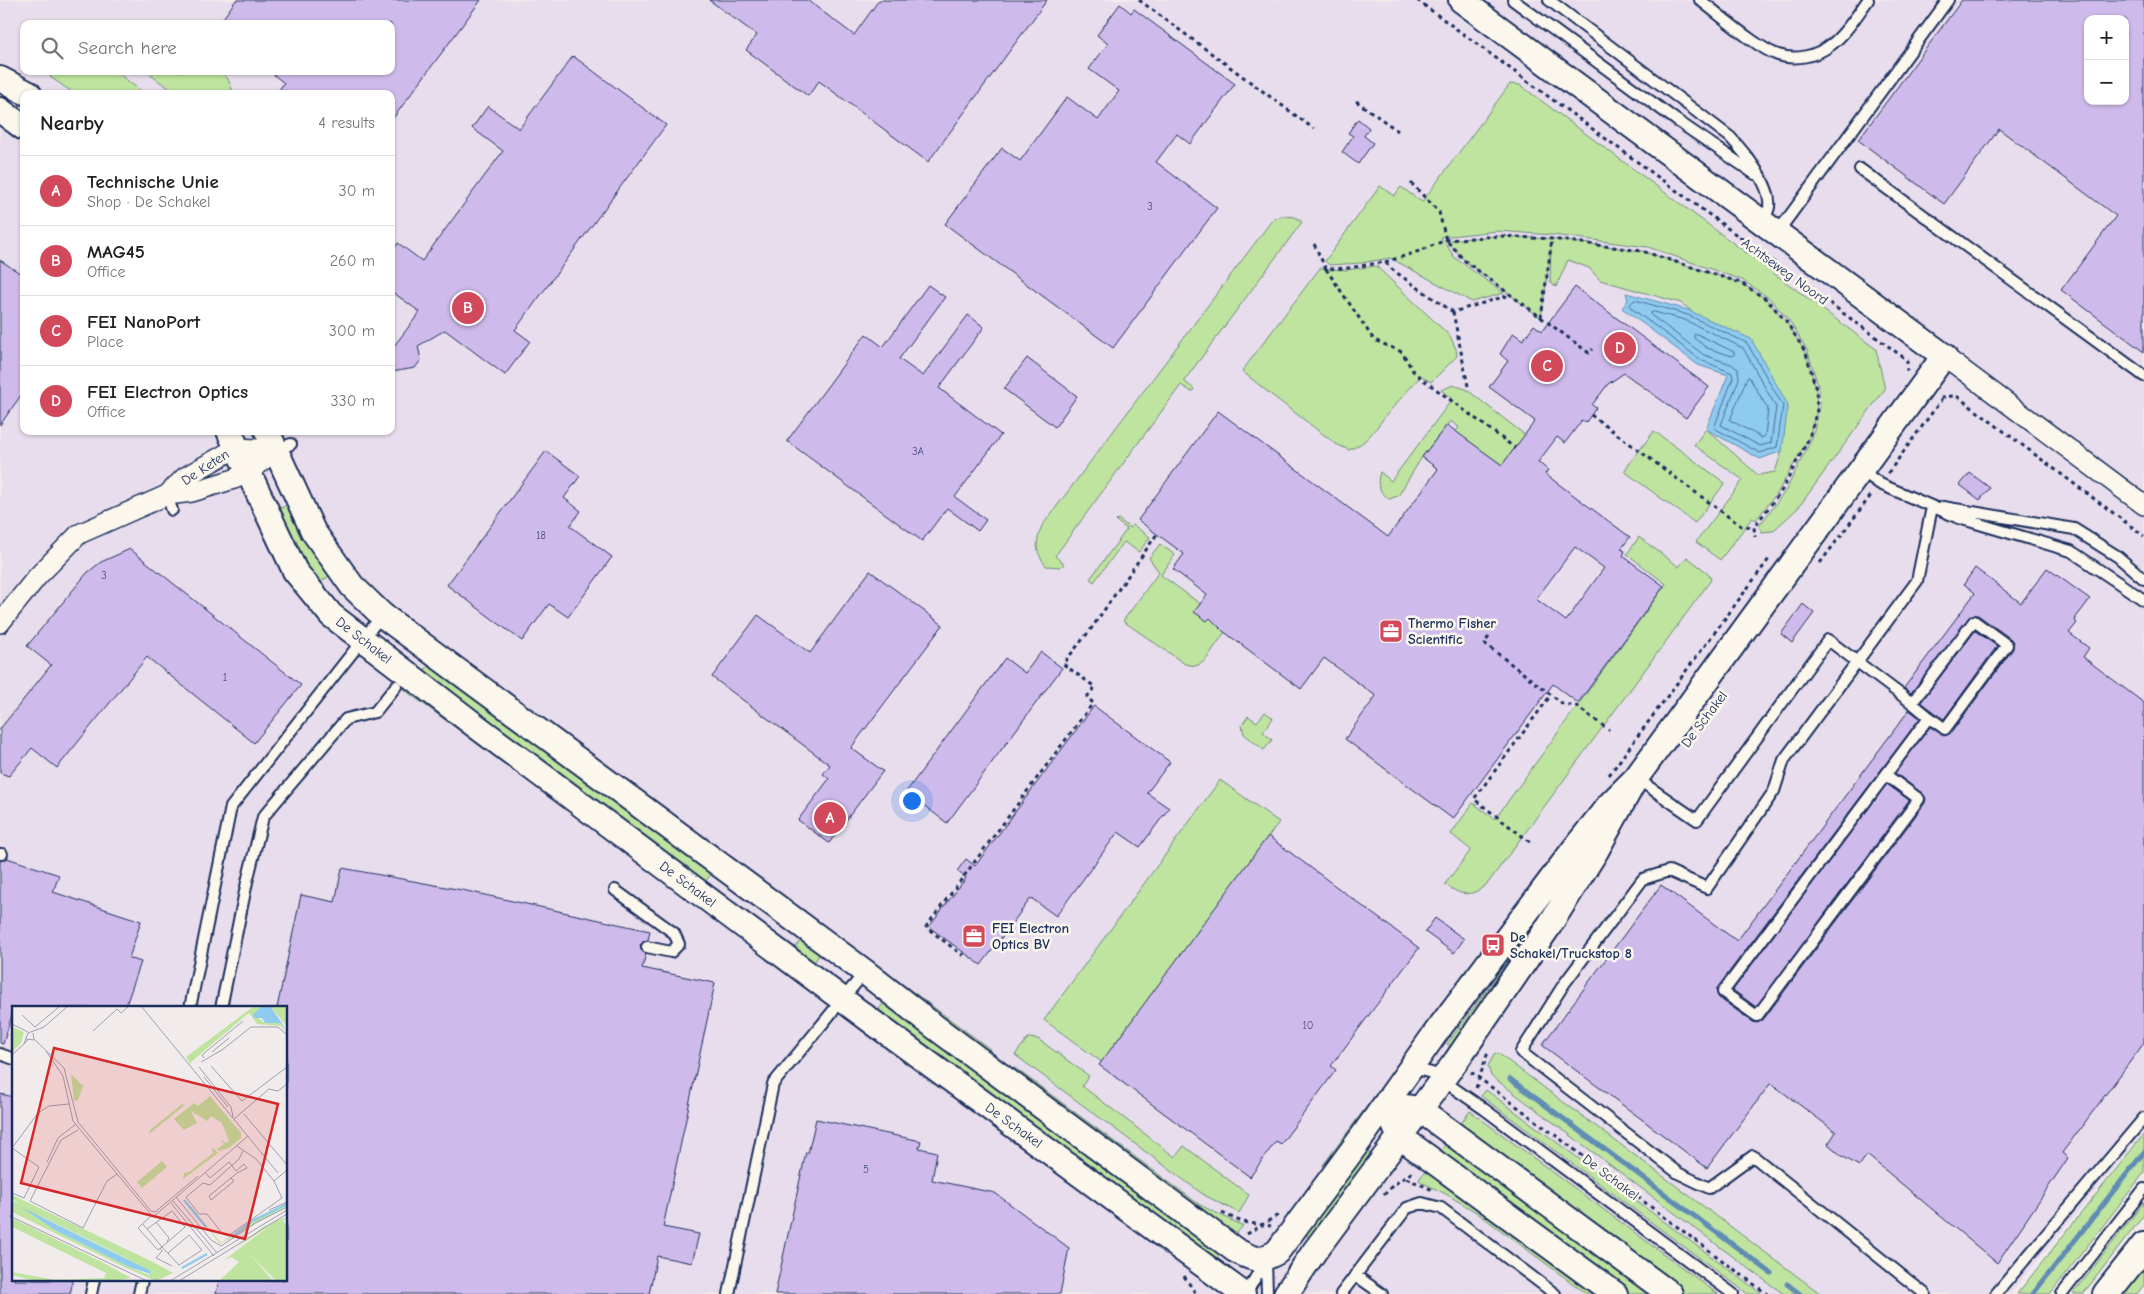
<!DOCTYPE html>
<html lang="en">
<head>
<meta charset="utf-8">
<style>
	body { margin:0; font-family:"Comic Neue",sans-serif; background:#f6f6f6; color:#202124 }
	.controls { position:absolute; right:15px; top:15px; display:grid; overflow:hidden; border-radius:10px; box-shadow:0 1px 4px #0004 }
	.controls button { width:45px; height:45px; display:grid; place-items:center; padding:0; border:0; border-bottom:1px solid #e0e0e0; background:#fff; color:#202124; font:25px sans-serif }
	.you { position:absolute; left:911px; top:800px; width:18px; height:18px; margin:-12px; border:4px solid #fff; border-radius:50%; background:#1a73e8; box-shadow:0 0 0 8px #1a73e833 }
	.badge { display:grid; place-items:center; width:32px; height:32px; border-radius:50%; background:#d1495b; color:#fff; font-size:16px; font-weight:700 }
	.pin { position:absolute; translate:-50% -50%; border:2px solid #fff; box-shadow:0 1px 5px #0006 }
	.list { margin:0; padding:0; list-style:none }
	h2 { display:flex; justify-content:space-between; align-items:center; height:65px; margin:0; padding:0 20px; font-size:21px }
	h2 small { font-size:16px; font-weight:400; color:#757577 }
	.list li { display:grid; grid-template-columns:32px 1fr auto; gap:15px; align-items:center; box-sizing:border-box; height:70px; padding:0 20px; border-top:1px solid #e0e0e0 }
	.list b { display:block; font-size:19px; white-space:nowrap }
	.list p { margin:0; font-size:16px; white-space:nowrap; color:#757577 }
	.list em { font-size:16px; font-style:normal; color:#757577 }
	.icon { flex:none; width:28px; height:28px; fill:none; stroke:currentColor; stroke-width:2; stroke-linecap:round; stroke-linejoin:round }
	.map { position:relative; flex:none; width:2144px; height:1294px; overflow:hidden }
	.search { position:absolute; background:#fff; box-shadow:0 1px 4px #0004; left:20px; top:20px; width:375px; height:55px; display:flex; align-items:center; gap:12px; box-sizing:border-box; padding:0 18px; border-radius:10px; color:#757577; font-size:19px }
	.panel { position:absolute; background:#fff; box-shadow:0 1px 4px #0004; left:20px; top:90px; width:375px; height:345px; border-radius:10px }
	.map>svg:first-child { display:block }
	.built { fill:#e8ddec; fill-rule:evenodd }
	.green { fill:#bfe49f; stroke:#6d8a7e }
	.water { fill:#8fcaef; stroke:#618cb5 }
	.lines { fill:none; stroke-linecap:round; stroke-linejoin:round }
	.shore { stroke:#496d98; stroke-width:1 }
	.stream { stroke:#618cb5; stroke-width:5 }
	.building { fill:#cfbbeb; stroke:#1b2f5e; fill-rule:evenodd }
	.service-casing { stroke:#1b2f5e; stroke-width:14 }
	.minor-casing { stroke:#1b2f5e; stroke-width:22 }
	.tertiary-casing { stroke:#1b2f5e; stroke-width:28 }
	.secondary-casing { stroke:#1b2f5e; stroke-width:30 }
	.path { stroke:#1b2f5e; stroke-width:3; stroke-dasharray:4 4; stroke-linecap:butt }
	.service { stroke:#fbf7ec; stroke-width:10 }
	.minor { stroke:#fbf7ec; stroke-width:19 }
	.tertiary { stroke:#fbf7ec; stroke-width:24 }
	.secondary { stroke:#fbf7ec; stroke-width:26 }
	.labels { text-anchor:middle; stroke-width:5; stroke-linejoin:round; paint-order:stroke }
	.number-label { font-size:11px; fill:#485281 }
	.street-label { font-size:14px; fill:#1b2f5e; stroke:#fbf7ec }
	.poi-label { font-size:14px; font-weight:bold; fill:#1b2f5e; stroke:#fbf7ec; text-anchor:start }
	.inset-river { fill:none; stroke:#8fcaef; stroke-width:2.5 }
	.inset-road { fill:none; stroke:#9ca0b3; stroke-width:1 }
	.view { fill:#d62828; fill-opacity:0.15; stroke:#d62828; stroke-width:2.5 }
	.inset-edge { fill:none; stroke:#1b2f5e; stroke-width:2.5 }
</style>
</head>
<body>
<div class="map">
<svg width="2144" height="1294" viewBox="0 0 2144 1294">
	<rect width="100%" height="100%" fill="#f2ebec"/>
	<filter id="ink" filterUnits="userSpaceOnUse"><feTurbulence type="fractalNoise" baseFrequency=".02" numOctaves="2"/><feDisplacementMap in="SourceGraphic" scale="10" xChannelSelector="R" yChannelSelector="G"/><feConvolveMatrix kernelMatrix="1 2 1 2 8 2 1 2 1" color-interpolation-filters="sRGB"/></filter>
	<g filter="url(#ink)">
		<path class="built" d="M0,0H2144V1132L2010,1294H0ZM2088,19H2125V101H2088ZM24,24H391V71H24ZM24,94H391V431H24ZM14,1008H286V1280H14Z"/>
		<path class="green" d="M55,71H115L145,94H75L50,77Z
			M145,71H220L228,79L234,94H177Z
			M1510,84L1520,85L1876,349L1885,389L1798,508L1773,531L1762,532L1759,526L1786,490L1812,438L1820,408L1819,389L1808,352L1789,320L1769,298L1742,280L1648,247L1553,235L1497,231L1441,237L1455,258L1504,293L1472,302L1390,258L1361,263L1329,265L1325,261L1380,186L1394,196L1401,187L1422,202Z
			M1284,216L1295,217L1302,222L1184,381L1194,389L1192,392L1181,385L1055,556L1064,564L1061,567L1046,566C1035,550 1035,545 1042,526L1273,219Z
			M1499,236L1552,239L1642,251L1741,283L1766,299L1786,321L1806,353L1816,389L1817,410L1809,438L1779,490L1756,520L1752,518L1720,560L1696,542L1743,480L1694,445L1706,429L1758,475L1775,472L1782,451L1690,310L1681,303L1600,280L1589,268L1568,260L1556,287L1550,282L1551,249L1541,318L1465,261L1446,240Z
			M1376,266L1450,336L1456,349L1457,356L1431,382L1421,376C1410,388 1399,400 1389,412C1376,427 1368,443 1349,450L1336,444L1269,393L1242,371L1320,268L1346,270Z
			M1453,385L1466,389L1525,435L1502,465L1456,432L1459,427L1450,421L1422,457L1398,496L1389,499C1379,491 1376,485 1380,472L1391,481L1450,402L1452,399L1441,390Z
			M1654,431L1725,483L1695,523L1624,471Z
			M289,504L311,549L329,576L318,584L299,557L277,510Z
			M1118,519L1130,528L1133,525L1150,537L1139,552L1124,542L1094,582L1090,579L1127,529L1116,521Z
			M1639,537L1679,567L1687,557L1708,573L1711,580L1488,883C1473,897 1461,897 1445,884L1471,850L1451,834L1473,803L1495,819L1666,584L1627,554Z
			M1160,544L1175,555L1161,575L1210,611L1237,605L1220,628L1225,632L1205,661L1196,666L1185,664L1123,621L1159,572L1149,558Z
			M431,662L712,873L704,883L422,674Z
			M409,687L824,1001L402,688Z
			M1265,712L1273,718L1263,732L1272,740L1264,750L1244,734L1242,725L1248,716L1257,722Z
			M1220,780L1279,822L1103,1063L1044,1020Z
			M1551,903L1456,1050L1447,1044Z
			M802,938L821,952L813,964L793,950Z
			M870,960L990,1049L988,1053L871,966Z
			M884,1003H887L1223,1250L1214,1262L880,1013L879,1009Z
			M1028,1038L1038,1039L1089,1076L1082,1086L1175,1157L1184,1146L1249,1195L1239,1213L1204,1195L1015,1055Z
			M1414,1043L1323,1172V1165Z
			M1495,1053L1499,1054L1821,1294H1784L1771,1285L1491,1076L1488,1066Z
			M1015,1068L1200,1205L1243,1226L1234,1236L1012,1071Z
			M1486,1090L1762,1294H1748L1481,1096Z
			M1470,1111L1718,1294H1685L1459,1126Z
			M2144,1134V1173L2050,1294H2017Z
			M1448,1141L1655,1294H1630L1443,1156L1440,1152Z
			M1364,1149L1376,1158L1314,1241L1302,1232Z
			M1429,1167L1599,1294H1587L1476,1212L1446,1194L1421,1182L1419,1179Z
			M2144,1202V1215L2083,1294H2073Z
			M2144,1262V1285L2137,1294H2119Z"/>
		<path class="water" d="M1626,293L1688,310L1751,339L1788,405L1782,451L1760,459L1706,429L1728,375L1698,365L1622,308L1628,300Z"/>
		<g class="lines">
			<path class="shore" d="M1635,300L1688,315L1747,343L1783,406L1777,447L1760,453L1714,428L1733,378L1732,373L1701,360L1631,308L1630,305Z
				M1654,312L1685,320L1743,348L1776,407L1771,443L1760,446L1721,425L1739,379L1738,369L1731,364L1704,355L1652,316L1651,313Z
				M1697,334L1734,352V355L1732,356L1707,348L1694,338V335Z
				M1749,377L1768,409L1765,436L1762,438L1730,420L1747,378Z"/>
			<path class="stream" d="M1510,1079L1771,1273
				M1787,1284L1800,1294
				M2033,1294L2144,1152"/>
		</g>
		<path class="building" d="M236,0H481L391,121V94H276L284,83L269,71H391V24H219Z
			M709,0H807L854,35L879,0H1047L928,162L819,81L808,96L746,50L757,35Z
			M1962,0H2144V352L2061,290L2116,216L1999,129L1944,204L1858,140ZM2088,19H2125V101H2088Z
			M1120,4L1131,13L1134,9L1235,84L1190,144L1177,134L1156,162L1217,208L1113,348L945,224L1002,148L1020,161L1067,97L1098,120L1119,91L1089,69L1108,44L1097,35Z
			M573,56L666,125L515,330L530,341L505,375L445,330L418,346L421,360L415,368L391,372V350L420,312L391,291V253L398,243L422,261L503,151L472,128L488,106L519,129Z
			M1358,119L1369,128L1364,136L1373,143L1358,164L1342,152L1353,136L1348,133Z
			M0,260L24,276V391L0,425Z
			M928,285L945,297L899,359L923,376L968,315L984,327L939,388L1001,435L955,497L986,520L978,531L947,508L922,541L787,441L866,334L883,347Z
			M1575,287L1709,387L1686,418L1624,373L1608,384L1592,405L1596,408L1586,422L1582,420L1565,443L1557,437L1538,462L1548,470L1545,474L1630,537L1621,549L1625,551L1623,556L1664,586L1578,703L1553,684L1453,819L1345,739L1376,696L1324,658L1301,689L1223,631L1210,618L1207,621L1194,612L1207,595L1173,569L1184,554L1138,520L1218,411L1388,537L1438,469L1422,457L1447,425L1502,465L1535,421L1489,387L1508,361L1500,354L1513,333L1523,340L1534,325L1542,331ZM1575,547L1604,568L1566,621L1536,599Z
			M1027,358L1077,396L1055,427L1004,389Z
			M546,451L580,476L564,498L581,511L570,526L612,557L568,617L549,604L522,641L447,585Z
			M1970,473L1990,488L1980,500L1960,485Z
			M130,549L301,685L254,743L147,657L57,768L32,748L9,776L0,773V729L51,665L27,646L87,573L101,562Z
			M1975,568L2021,603L2047,568L2090,599L2074,620L2077,623L2069,633L2089,648L2083,657L2144,703V1043L2062,1153L2068,1158L1997,1263L1867,1155L1859,1166L1842,1156L1828,1144L1836,1132L1773,1085L1770,1084L1707,1168L1542,1045L1661,885L1737,941L1909,710L1920,718L1717,988V994L1719,998L1753,1022L1757,1023L1763,1020L1925,803L1926,799L1923,794L1895,773L1930,727L1944,736L1951,733L2013,649V643L2011,639L1978,615H1972L1911,693L1904,688L1975,593L1964,584Z
			M870,571L943,625L851,748L883,771L829,843L798,820L829,779L823,774L830,765L712,677L758,615L810,653Z
			M1803,604L1814,613L1792,643L1781,634Z
			M1975,631L1997,646L1944,719L1921,702Z
			M1041,652L1062,668L947,823L906,792L1005,658L1025,673Z
			M1094,706L1170,762L1147,793L1169,808L1140,847L1118,832L1056,916L1031,898L981,965L929,927L966,878L957,871L966,859L975,866Z
			M1887,784L1909,800L1756,1007L1733,990Z
			M1268,836L1419,948L1331,1066L1336,1070L1281,1144L1276,1141L1250,1177L1099,1065Z
			M7,858L59,875L53,892L141,921L129,958L141,962L125,1008H14L3,1044L0,1043V861Z
			M342,868L462,890L650,931L648,940L644,941L640,945L641,950L646,954L642,968L715,983L663,1227L699,1234L692,1263L657,1256L649,1294H216L219,1280H286V1008H277L301,895L335,902Z
			M1435,918L1464,939L1454,953L1425,932Z
			M0,1094L14,1097V1280H73L70,1294H0Z
			M816,1119L921,1141L919,1148L937,1152L932,1180L995,1193L1069,1248L1060,1294H775L806,1152L808,1153Z"/>
		<g class="lines">
			<g class="service-casing">
				<path id="service" d="M1513,0L1676,120L1755,174
					M1549,0L1730,137C1744,152 1772,185 1769,207C1768,213 1765,217 1762,221
					M1700,0C1719,14 1757,48 1778,55C1796,61 1817,56 1832,44C1846,33 1857,15 1868,0
					M1860,169L2144,376
					M1777,233L1948,0
					M276,450L291,444
					M1861,470L1880,484L1959,518L2071,551L2144,600
					M167,495L172,510
					M1943,507L2074,529L2117,556L2144,579
					M1912,703L1929,717
					M1636,778L1697,820L1828,640L1912,703L1974,621L2007,645L1945,729L1929,717L1723,992L1757,1016L1919,799L1886,775
					M0,854H2
					M615,890L674,933L679,944L671,952L647,947
					M190,1008L231,807L382,615
					M221,1008L247,882L263,817L346,719L375,712L396,686
					M0,1054L14,1059
					M1412,1068L1432,1073L1484,1109L1733,1294
					M1266,1260L1267,1294
					M1355,1275L1382,1294
					M91,1294L94,1280
					M139,1294L142,1280
					M729,1294L773,1084L865,972
					M1246,1294L1266,1259
					M1341,1294L1407,1208L1422,1203L1441,1208L1555,1294
					M1925,1294L1753,1156L1709,1188L1678,1173L1521,1052L1564,984L1643,879L1669,871L1707,888L1774,791L1784,760L1917,581L1932,507
					M1996,1294L2144,1118
					M2062,1294L2144,1189"/>
			</g>
			<g class="minor-casing">
				<path id="minor" d="M1944,356L2144,505
					M167,495L185,477L236,448L276,450
					M0,623L37,577L79,534L167,495L192,492L234,479L247,473L276,450"/>
			</g>
			<g class="tertiary-casing">
				<path id="tertiary" d="M0,79L29,94
					M0,110L24,128
					M229,431L295,571L331,615L476,726L878,1026L1243,1294
					M267,431L313,531L352,586L382,615L865,972L935,1027L1235,1250C1253,1259 1258,1263 1277,1252L1362,1137L1437,1031L1575,848L1609,805L1636,778
					M1404,1107L1419,1109L1670,1294
					M1393,1122L1399,1136L1615,1294
					M1286,1294L1314,1252L1456,1061L1547,929L1596,851L1636,778L1944,356L1461,0"/>
			</g>
			<g class="secondary-casing">
				<path id="secondary" d="M2106,1294L2144,1246"/>
			</g>
			<path class="path" d="M1139,0L1314,129
				M1417,0L1907,360V371
				M1356,101L1398,131
				M1411,183L1439,212L1446,240L1465,261L1589,353L1593,349
				M1314,244L1326,269L1348,268L1385,262L1394,271L1453,312
				M1385,262L1414,253L1446,240L1499,236L1552,239L1642,251L1741,283L1766,299L1786,321L1806,353L1816,389L1817,410L1809,438L1782,490L1754,527L1755,537
				M1326,269L1374,340L1402,352L1413,371L1421,378L1515,448
				M1541,318L1552,239
				M1468,386L1453,312L1510,295
				M1941,398L1950,396L1958,397L2144,536
				M1591,415L1741,526L1754,527
				M1888,473L1942,399
				M1820,563L1872,494
				M1489,637L1484,643L1563,704L1576,706L1609,730
				M1609,775L1769,559
				M1530,842L1474,799L1551,695
				M964,953L962,955L926,927L1093,703L1087,697L1095,687L1063,664L1091,629L1157,534
				M1471,1072L1767,1294
				M1476,1088L1488,1052
				M1406,1178L1435,1191
				M1384,1195L1392,1186L1414,1171
				M1222,1213L1242,1222L1271,1226
				M1247,1234L1278,1215
				M1184,1276L1196,1294"/>
			<use href="#service" class="service"/>
			<use href="#minor" class="minor"/>
			<use href="#tertiary" class="tertiary"/>
			<use href="#secondary" class="secondary"/>
		</g>
	</g>
	<defs>
		<g id="office-square" transform="scale(1.25)"><rect x="-9" y="-9" width="18" height="18" rx="4" fill="#d1495b" stroke="#fbf7ec"/><path d="M-6-3h4V-5.5h4V-3h4V5H-6ZM-1-4.5V-3h2v-1.5ZM-6 0V1H6V0Z" fill="#fff"/></g>
		<g id="bus-square" transform="scale(1.25)"><rect x="-9" y="-9" width="18" height="18" rx="4" fill="#d1495b" stroke="#fbf7ec"/><path d="M-5-6H5V4H4V6H2V4H-2V6H-4V4H-5ZM-3.5-4V0h7V-4ZM-3.5 1.2v1.5H-2V1.2ZM2 1.2v1.5H3.5V1.2Z" fill="#fff"/></g>
	</defs>
	<g fill-rule="evenodd">
		<use href="#office-square" x="1391" y="631"/>
		<use href="#office-square" x="974" y="936"/>
		<use href="#bus-square" x="1493" y="945"/>
	</g>
	<g class="labels">
		<g class="number-label">
			<text x="1150" y="210">3</text>
			<text x="918" y="455">3A</text>
			<text x="541" y="539">18</text>
			<text x="104" y="579">3</text>
			<text x="225" y="681">1</text>
			<text x="1308" y="1029">10</text>
			<text x="866" y="1173">5</text>
		</g>
		<g class="street-label">
			<text transform="translate(1785 271) rotate(36)" y="5">Achtseweg Noord</text>
			<text transform="translate(205 467) rotate(-33)" y="5">De Keten</text>
			<text transform="translate(364 640) rotate(38)" y="5">De Schakel</text>
			<text transform="translate(1704 719) rotate(-53)" y="5">De Schakel</text>
			<text transform="translate(688 884) rotate(37)" y="5">De Schakel</text>
			<text transform="translate(1014 1125) rotate(36)" y="5">De Schakel</text>
			<text transform="translate(1611 1177) rotate(37)" y="5">De Schakel</text>
		</g>
		<g class="poi-label">
			<text x="1408" y="628">Thermo Fisher<tspan x="1408" dy="16">Scientific</tspan></text>
			<text x="992" y="933">FEI Electron<tspan x="992" dy="16">Optics BV</tspan></text>
			<text x="1510" y="942">De<tspan x="1510" dy="16">Schakel/Truckstop 8</tspan></text>
		</g>
	</g>
	<g transform="translate(12 1006)">
		<rect width="275" height="275" fill="#f2ebec"/>
		<path d="M242,0H251L241,8L253,17H269L275,27L269,20L245,18L237,7L179,56V59L174,51ZM258,0H275V21L272,17ZM0,21L12,26L9,37L0,46ZM59,68L71,80L66,94L62,95ZM198,90L229,127V132L217,142L207,145L205,143L212,138L208,133L214,137L217,135L210,117L199,110L195,115L179,105L185,117L172,124L162,113L182,97L186,100ZM170,98L173,99L137,128L138,124ZM200,141L206,147L171,173L172,167L177,166L201,147ZM150,155L155,161L130,182L125,176ZM0,189L139,255L161,267L144,275L110,260L0,206V195L7,197L0,193ZM30,211L98,244L140,266L138,269L117,261L43,224ZM171,191L209,237L240,214L275,197V200L208,238ZM275,209L264,215L275,211L271,215L275,219V275H264L237,247L261,275H207L227,256L219,251L211,255L264,215L224,242L251,221ZM0,212L88,255L119,272L100,275H23L0,269V266L43,274L92,272L94,267L0,221Z" fill="#bfe49f" fill-rule="evenodd"/>
		<path d="M251,0H258L275,24L269,17H253L250,12H242L241,8ZM9,201L139,265V268L117,261L43,224Z" fill="#8fcaef"/>
		<path class="inset-river" d="M172,194L194,221M220,231L240,215L275,198M170,262L195,248"/>
		<path class="inset-road" d="M129,0L266,167M10,9L23,21L48,0M0,18L16,26M81,25L105,3L109,7L117,0M14,33L22,34L21,27M22,33L52,62L66,116L139,205L143,206L186,170M12,38L16,27L32,21L56,0M34,45L51,70L61,115L141,211L236,130M200,46L217,32M0,49L16,34M192,52L190,49L231,15M189,56L210,44L239,21H266L275,29M199,60L230,95L275,61M187,61L219,101L221,111M192,71L216,101M232,108L275,159M222,113L257,83L266,85L275,78M66,124L49,134L18,195L71,222L95,175L105,168M225,140L244,153L262,175L275,164M0,142L26,107L37,100L57,98M231,145L227,153L198,179L191,177L174,191L187,208H195L210,227L216,230L270,192L262,175M35,156L46,132L64,118M193,166L198,172L217,156L224,165L232,158L235,162L225,167L219,172L197,190L199,194L222,175L219,172M0,187L12,192L27,161L0,142M164,191L199,234L209,240L245,216L275,201M161,195L205,247M159,197L202,250M257,204L275,196M0,211L135,275M144,216L157,232L155,236M131,218L150,241L146,244L126,222L140,209M135,223L160,205L173,221L150,241L167,259L190,244L177,229L156,247M148,242L150,245L144,252L160,260M158,275L275,204M167,275L275,208"/>
		<path class="view" d="M42,42L266,98L233,233L9,177Z"/>
		<rect width="275" height="275" class="inset-edge"/>
	</g>
</svg>
<div class="controls">
<button>+</button>
<button>−</button>
</div>
<div class="you"></div>
<div class="pin badge" style="left:830px;top:818px">A</div>
<div class="pin badge" style="left:468px;top:308px">B</div>
<div class="pin badge" style="left:1547px;top:366px">C</div>
<div class="pin badge" style="left:1620px;top:348px">D</div>
<div class="search"><svg class="icon" aria-label="search" viewBox="0 0 24 24"><circle cx="10" cy="10" r="6"/><path d="M15 15l6 6"/></svg>Search here</div>
<section class="panel">
<h2>Nearby<small>4 results</small></h2>
<ul class="list">
<li><span class="badge">A</span><div><b>Technische Unie</b><p>Shop · De Schakel</p></div><em>30 m</em></li>
<li><span class="badge">B</span><div><b>MAG45</b><p>Office</p></div><em>260 m</em></li>
<li><span class="badge">C</span><div><b>FEI NanoPort</b><p>Place</p></div><em>300 m</em></li>
<li><span class="badge">D</span><div><b>FEI Electron Optics</b><p>Office</p></div><em>330 m</em></li>
</ul>
</section>
</div>
</body>
</html>
